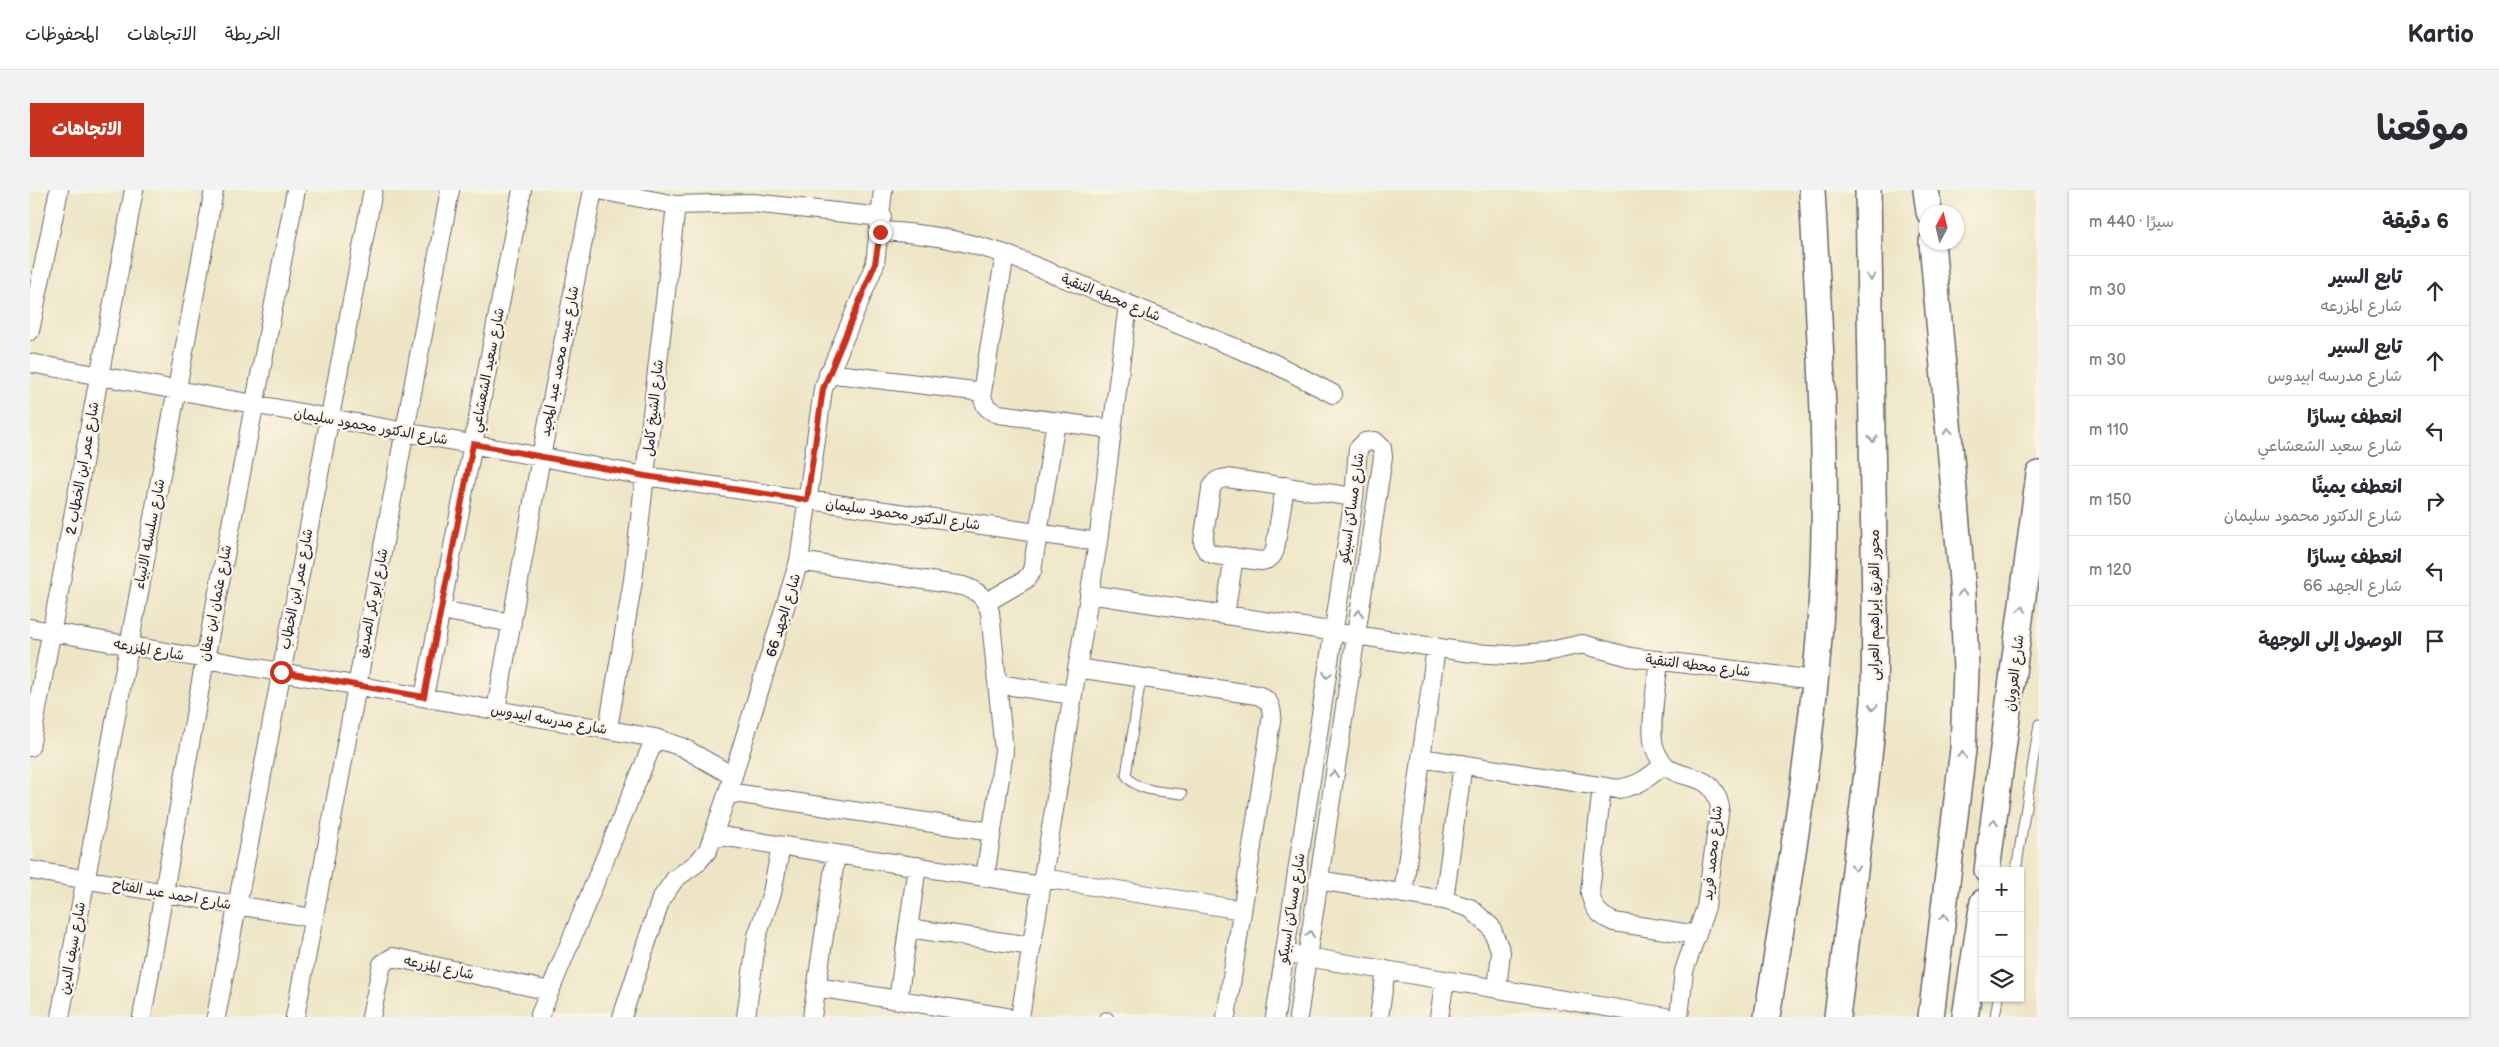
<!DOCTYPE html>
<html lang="ar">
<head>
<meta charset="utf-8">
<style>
	body { margin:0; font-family:"Balsamiq Sans","Playpen Sans Arabic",sans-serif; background:#f2f2f3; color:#2b2b33; direction:rtl }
	.controls { position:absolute; right:15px; bottom:15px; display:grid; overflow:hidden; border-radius:0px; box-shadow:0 1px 4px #0004 }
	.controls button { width:45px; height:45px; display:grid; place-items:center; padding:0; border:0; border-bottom:1px solid #e1e1e2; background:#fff; color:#2b2b33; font:25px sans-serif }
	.compass { position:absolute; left:1889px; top:15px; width:45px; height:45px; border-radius:50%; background:#fff; box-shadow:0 1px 4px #0004; rotate:7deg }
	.stop { position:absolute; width:15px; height:15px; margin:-11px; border:4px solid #c8321e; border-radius:50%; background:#fff }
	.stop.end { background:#c8321e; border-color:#fff; box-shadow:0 1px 5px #0008 }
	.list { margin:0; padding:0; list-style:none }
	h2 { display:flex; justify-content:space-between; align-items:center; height:65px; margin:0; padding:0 20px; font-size:21px }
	h2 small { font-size:16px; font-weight:400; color:#7c7c81 }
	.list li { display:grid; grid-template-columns:32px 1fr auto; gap:15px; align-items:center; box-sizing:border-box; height:70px; padding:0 20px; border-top:1px solid #e1e1e2 }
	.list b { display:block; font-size:19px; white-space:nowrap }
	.list p { margin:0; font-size:16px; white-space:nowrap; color:#7c7c81 }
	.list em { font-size:16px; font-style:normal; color:#7c7c81 }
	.icon { flex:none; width:28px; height:28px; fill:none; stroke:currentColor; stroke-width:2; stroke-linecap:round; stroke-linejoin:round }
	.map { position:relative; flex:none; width:2009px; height:827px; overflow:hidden; direction:ltr; border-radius:0px }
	header { display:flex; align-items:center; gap:30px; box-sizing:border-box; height:70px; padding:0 25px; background:#fff; border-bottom:1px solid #e1e1e2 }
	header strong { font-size:24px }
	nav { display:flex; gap:28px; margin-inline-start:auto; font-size:18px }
	.intro { display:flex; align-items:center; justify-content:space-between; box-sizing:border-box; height:120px; padding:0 30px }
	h1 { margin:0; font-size:35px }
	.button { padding:12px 22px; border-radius:0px; background:#c8321e; color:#fff; font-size:18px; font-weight:700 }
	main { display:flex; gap:30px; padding:0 30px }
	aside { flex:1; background:#fff; border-radius:0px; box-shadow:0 1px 4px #0004 }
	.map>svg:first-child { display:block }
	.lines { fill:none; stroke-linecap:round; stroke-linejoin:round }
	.lane-casing { stroke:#69666b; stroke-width:11 }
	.street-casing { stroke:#69666b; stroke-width:20 }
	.secondary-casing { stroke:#69666b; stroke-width:28 }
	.lane { stroke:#fff; stroke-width:9 }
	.street { stroke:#fff; stroke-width:18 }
	.secondary { stroke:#fff; stroke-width:25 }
	.oneway { stroke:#9c9ca7 }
	.route { stroke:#c8321e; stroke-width:6 }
	.labels { text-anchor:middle; stroke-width:5; stroke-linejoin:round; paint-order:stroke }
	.street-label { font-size:14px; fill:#22223b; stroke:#fcf5e5 }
</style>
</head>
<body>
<header>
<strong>Kartio</strong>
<nav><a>الخريطة</a><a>الاتجاهات</a><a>المحفوظات</a></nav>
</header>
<div class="intro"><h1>موقعنا</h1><a class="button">الاتجاهات</a></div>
<main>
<aside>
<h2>6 دقيقة<small>سيرًا · 440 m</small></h2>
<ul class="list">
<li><svg class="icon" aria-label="ahead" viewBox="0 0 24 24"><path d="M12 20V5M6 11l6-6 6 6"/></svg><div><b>تابع السير</b><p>شارع المزرعه</p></div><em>30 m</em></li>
<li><svg class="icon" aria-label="ahead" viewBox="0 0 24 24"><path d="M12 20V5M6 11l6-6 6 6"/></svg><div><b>تابع السير</b><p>شارع مدرسه ابيدوس</p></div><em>30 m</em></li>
<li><svg class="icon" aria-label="left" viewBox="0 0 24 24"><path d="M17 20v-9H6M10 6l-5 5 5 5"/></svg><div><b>انعطف يسارًا</b><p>شارع سعيد الشعشاعي</p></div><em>110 m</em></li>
<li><svg class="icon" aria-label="right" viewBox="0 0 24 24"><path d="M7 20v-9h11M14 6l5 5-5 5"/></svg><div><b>انعطف يمينًا</b><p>شارع الدكتور محمود سليمان</p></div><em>150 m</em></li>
<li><svg class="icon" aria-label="left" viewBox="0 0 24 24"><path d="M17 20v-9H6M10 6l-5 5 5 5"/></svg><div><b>انعطف يسارًا</b><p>شارع الجهد 66</p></div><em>120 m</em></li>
<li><svg class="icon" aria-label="arrive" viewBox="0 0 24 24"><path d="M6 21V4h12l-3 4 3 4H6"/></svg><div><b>الوصول إلى الوجهة</b></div></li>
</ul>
</aside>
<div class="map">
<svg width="2009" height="827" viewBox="0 0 2009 827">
	<rect width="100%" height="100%" fill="#fcf5e5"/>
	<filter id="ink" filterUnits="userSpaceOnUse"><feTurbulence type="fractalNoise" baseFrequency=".02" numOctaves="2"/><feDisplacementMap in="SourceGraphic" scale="10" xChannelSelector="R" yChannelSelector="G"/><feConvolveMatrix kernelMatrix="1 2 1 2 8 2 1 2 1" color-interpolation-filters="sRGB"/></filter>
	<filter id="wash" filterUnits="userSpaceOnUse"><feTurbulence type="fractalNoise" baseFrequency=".0096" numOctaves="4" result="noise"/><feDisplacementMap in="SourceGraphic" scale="20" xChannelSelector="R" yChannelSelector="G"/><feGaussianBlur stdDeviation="1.12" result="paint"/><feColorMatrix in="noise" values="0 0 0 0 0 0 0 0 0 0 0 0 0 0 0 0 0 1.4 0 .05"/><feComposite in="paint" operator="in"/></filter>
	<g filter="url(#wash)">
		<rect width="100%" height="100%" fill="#ede5c5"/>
	</g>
	<g filter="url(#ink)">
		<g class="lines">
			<g class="lane-casing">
				<path id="lane" d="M1111,488L1096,585C1106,602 1133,601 1152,604
					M1986,681L2009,534
					M1075,827H1078
					M1965,827L1968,808"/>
			</g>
			<g class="street-casing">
				<path id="street" d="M569,0L646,15L723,13L852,27
					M850,41C896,43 931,50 975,64L1243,173L1303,204
					M975,64L952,202C953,215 957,220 969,224L1082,239
					M0,141L29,0
					M0,173L615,286L1068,352
					M798,183L952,202
					M1255,296L1245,359C1243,367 1239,370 1231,371L1186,365C1178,363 1175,360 1173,352L1181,299C1184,291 1188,289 1197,288L1324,307
					M769,371L933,396C948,401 955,407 960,422L974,561L955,687
					M1059,404L1442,463L1479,465L1516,462L1552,454L1600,467L1786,490
					M957,412L995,390L1002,381L1026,231
					M411,420L482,433
					M1195,425L1204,367
					M0,438L625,548L652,557L703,586
					M1629,470C1627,492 1618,541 1625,559C1641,601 1680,571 1690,617L1676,717L1654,781L1649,827
					M1047,478L1227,505C1238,509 1241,514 1242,525L1196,827
					M968,494L1043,505
					M394,507L492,0
					M466,520L511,267L563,0
					M578,539L603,390L646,15
					M0,557L104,0
					M1391,568L1588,599C1608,596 1619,588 1634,574
					M1572,597L1560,702C1563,718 1568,725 1584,732L1667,745
					M698,602L962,642
					M684,645L1012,696
					M0,680L283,728
					M1013,688L1212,720
					M1288,690L1414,710L1440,718L1461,737L1471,762L1467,799
					M1373,704L1406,457
					M1414,710L1433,574
					M878,738L1002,756
					M1265,765L1636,827
					M786,797L976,827
					M868,810L887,676
					M30,827L184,0
					M112,827L175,469L266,0
					M186,827L343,0
					M265,827L420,0
					M341,827L352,774L363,767L520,801
					M509,827L625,548
					M592,827L631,709L645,689L667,673L678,660L698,602L769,371L793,199L845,74L853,0
					M716,827L727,746L742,703L751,656
					M782,827L806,664
					M990,827L1068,352L1098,114
					M1245,827L1324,307L1328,259L1335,252L1345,251L1352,258L1353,267L1268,827
					M1349,827L1356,780
					M1409,827L1415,790"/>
			</g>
			<g class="secondary-casing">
				<path id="secondary" d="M1896,0L1899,22
					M1957,681L2009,284
					M1737,827C1759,685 1785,544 1792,401C1799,267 1789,133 1782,0
					M1807,827L1840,558L1844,512L1845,419L1838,0
					M1901,827L1933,559L1936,481L1933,403L1902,52
					M1935,827L1953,712"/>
			</g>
			<use href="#lane" class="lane"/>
			<use href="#street" class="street"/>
			<use href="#secondary" class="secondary"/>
		</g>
		<defs><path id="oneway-chevron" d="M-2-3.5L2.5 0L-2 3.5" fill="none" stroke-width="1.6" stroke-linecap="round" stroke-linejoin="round" transform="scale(1.25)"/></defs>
		<g class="oneway">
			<use href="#oneway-chevron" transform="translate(1841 87) rotate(89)"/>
			<use href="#oneway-chevron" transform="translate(1918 241) rotate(-95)"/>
			<use href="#oneway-chevron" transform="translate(1843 249) rotate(89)"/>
			<use href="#oneway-chevron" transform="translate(1932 403) rotate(-94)"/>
			<use href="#oneway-chevron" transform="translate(1992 419) rotate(-83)"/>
			<use href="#oneway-chevron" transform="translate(1329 423) rotate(-81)"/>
			<use href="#oneway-chevron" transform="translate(1297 485) rotate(99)"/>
			<use href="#oneway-chevron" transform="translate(1843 517) rotate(94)"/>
			<use href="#oneway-chevron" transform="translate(1932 565) rotate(-84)"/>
			<use href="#oneway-chevron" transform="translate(1304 584) rotate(-81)"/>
			<use href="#oneway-chevron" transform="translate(1964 632) rotate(-82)"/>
			<use href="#oneway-chevron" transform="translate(1825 678) rotate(97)"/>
			<use href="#oneway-chevron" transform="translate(1914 727) rotate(-84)"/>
			<use href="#oneway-chevron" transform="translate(1280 744) rotate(-81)"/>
		</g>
	</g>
	<g class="lines" filter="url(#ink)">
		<path class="route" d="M251,482L394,507L443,254L615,286L777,310L793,199L845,74L850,42"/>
	</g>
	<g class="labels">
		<g class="street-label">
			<text transform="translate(1081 107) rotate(22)" y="5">شارع محطه التنقية</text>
			<text transform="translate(529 171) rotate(-79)" y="5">شارع عبيد محمد عبد المجيد</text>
			<text transform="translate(457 180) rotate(-79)" y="5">شارع سعيد الشعشاعي</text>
			<text transform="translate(623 218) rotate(-84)" y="5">شارع الشيخ كامل</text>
			<text transform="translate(341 236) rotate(10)" y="5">شارع الدكتور محمود سليمان</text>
			<text transform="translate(52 278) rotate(-80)" y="5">شارع عمر ابن الخطاب 2</text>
			<text transform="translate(1321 318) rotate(-82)" y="5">شارع مساكن اسبيكو</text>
			<text transform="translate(873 324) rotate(8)" y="5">شارع الدكتور محمود سليمان</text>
			<text transform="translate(119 344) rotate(-79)" y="5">شارع سلسله الانبياء</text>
			<text transform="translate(266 399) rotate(-79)" y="5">شارع عمر ابن الخطاب</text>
			<text transform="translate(185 413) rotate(-79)" y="5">شارع عثمان ابن عفان</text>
			<text transform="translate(342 413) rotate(-79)" y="5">شارع ابو بكر الصديق</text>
			<text transform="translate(1844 415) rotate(-90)" y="5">محور الفريق إبراهيم العرابى</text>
			<text transform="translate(753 425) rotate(-73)" y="5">شارع الجهد 66</text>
			<text transform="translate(119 459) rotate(10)" y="5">شارع المزرعه</text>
			<text transform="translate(1668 475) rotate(7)" y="5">شارع محطه التنقية</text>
			<text transform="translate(1984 483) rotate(-83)" y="5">شارع العروبان</text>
			<text transform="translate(519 529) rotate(10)" y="5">شارع مدرسه ابيدوس</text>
			<text transform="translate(1682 663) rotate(-84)" y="5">شارع محمد فريد</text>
			<text transform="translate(142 704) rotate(10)" y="5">شارع احمد عبد الفتاح</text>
			<text transform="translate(1261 718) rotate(-81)" y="5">شارع مساكن اسبيكو</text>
			<text transform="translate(42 758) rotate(-80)" y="5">شارع سيف الدين</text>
			<text transform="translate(409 777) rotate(12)" y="5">شارع المزرعه</text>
		</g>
	</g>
</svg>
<div class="controls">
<button>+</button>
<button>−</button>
<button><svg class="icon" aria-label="layers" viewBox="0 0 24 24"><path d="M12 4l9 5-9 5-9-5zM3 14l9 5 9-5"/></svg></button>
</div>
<svg class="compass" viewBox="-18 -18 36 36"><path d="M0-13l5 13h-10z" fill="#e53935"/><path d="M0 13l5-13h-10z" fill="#7c7c81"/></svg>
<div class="stop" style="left:251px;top:482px"></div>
<div class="stop end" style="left:850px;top:42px"></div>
</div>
</main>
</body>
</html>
